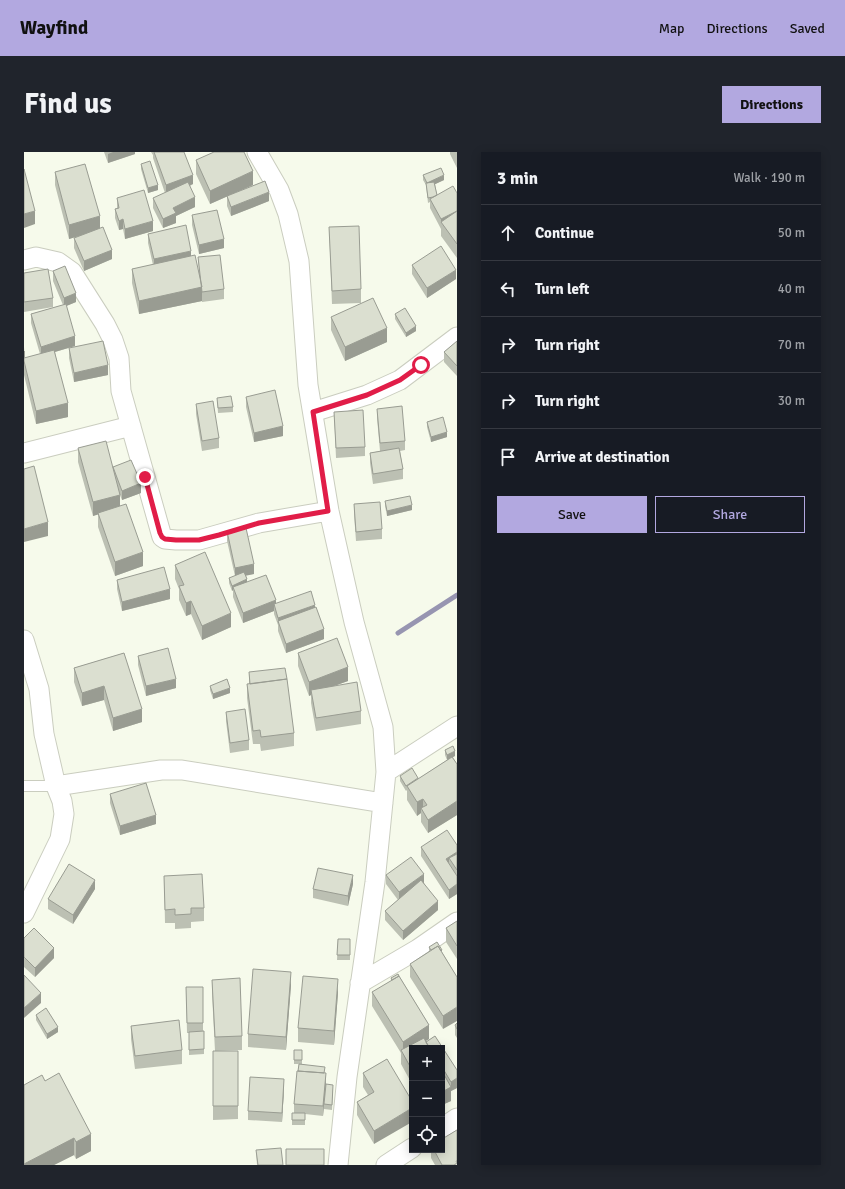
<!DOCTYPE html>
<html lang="en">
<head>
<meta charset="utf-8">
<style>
	body { margin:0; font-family:Signika,sans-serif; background:#20242c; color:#f1f3f6 }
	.controls { position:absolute; right:12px; bottom:12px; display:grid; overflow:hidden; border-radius:0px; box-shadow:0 2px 10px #0003 }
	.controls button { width:36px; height:36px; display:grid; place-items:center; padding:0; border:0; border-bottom:1px solid #363941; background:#171b24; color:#f1f3f6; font:20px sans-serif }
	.stop { position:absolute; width:12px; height:12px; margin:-9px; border:3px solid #e11d48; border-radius:50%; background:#fff }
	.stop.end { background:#e11d48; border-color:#fff; box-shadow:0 1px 4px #0008 }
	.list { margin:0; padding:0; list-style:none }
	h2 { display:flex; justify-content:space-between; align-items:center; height:52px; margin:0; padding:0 16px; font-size:17px }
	h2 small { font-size:13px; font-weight:400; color:#9ea1a6 }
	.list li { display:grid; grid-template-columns:26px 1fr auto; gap:12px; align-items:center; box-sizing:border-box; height:56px; padding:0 16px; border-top:1px solid #363941 }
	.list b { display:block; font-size:15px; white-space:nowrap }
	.list em { font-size:13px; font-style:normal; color:#9ea1a6 }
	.actions { display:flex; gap:8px; padding:12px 16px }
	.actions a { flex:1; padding:9px 0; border:1px solid #b2a8e0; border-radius:0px; text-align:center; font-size:14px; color:#b2a8e0 }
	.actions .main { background:#b2a8e0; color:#111 }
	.icon { flex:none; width:22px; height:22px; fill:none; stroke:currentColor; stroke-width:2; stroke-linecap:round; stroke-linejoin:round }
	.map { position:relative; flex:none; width:433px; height:1013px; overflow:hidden; border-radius:0px }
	header { display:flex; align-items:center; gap:24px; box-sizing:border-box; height:56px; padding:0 20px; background:#b2a8e0; color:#111 }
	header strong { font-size:19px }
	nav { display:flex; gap:22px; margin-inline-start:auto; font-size:14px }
	.intro { display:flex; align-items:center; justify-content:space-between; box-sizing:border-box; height:96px; padding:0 24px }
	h1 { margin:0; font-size:28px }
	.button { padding:10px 18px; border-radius:0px; background:#b2a8e0; color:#111; font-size:14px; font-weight:700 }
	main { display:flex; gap:24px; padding:0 24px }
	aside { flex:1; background:#171b24; border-radius:0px; box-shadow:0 2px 10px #0003 }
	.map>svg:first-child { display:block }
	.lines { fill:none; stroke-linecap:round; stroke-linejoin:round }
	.stream { stroke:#9795b1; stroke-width:5 }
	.service-casing { stroke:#cacdbf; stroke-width:12 }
	.minor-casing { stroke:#cacdbf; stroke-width:21 }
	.service { stroke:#fff; stroke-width:10 }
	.minor { stroke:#fff; stroke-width:19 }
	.wall { fill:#bcc0b3 }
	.shaded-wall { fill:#999c92 }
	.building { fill:#dbdfd0; stroke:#999c92 }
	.route { stroke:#e11d48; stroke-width:5 }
</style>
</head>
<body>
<header>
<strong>Wayfind</strong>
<nav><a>Map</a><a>Directions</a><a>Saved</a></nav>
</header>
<div class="intro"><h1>Find us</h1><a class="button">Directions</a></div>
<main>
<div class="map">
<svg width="433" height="1013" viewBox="0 0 433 1013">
	<rect width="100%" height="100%" fill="#f6faeb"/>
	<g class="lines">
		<path class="stream" d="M374,481L433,443"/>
		<g class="service-casing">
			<path id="service" d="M0,634H32"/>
		</g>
		<g class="minor-casing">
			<path id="minor" d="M233,0L255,38L264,62L275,109L284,233L305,359L330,470L359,575L362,620L351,730L323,925L314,1013
				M0,108L12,105L34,110L48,120L81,172L89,188L95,206L97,239L138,385L141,387L152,388H175L235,371L305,359
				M289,260L343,243L376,228L433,185
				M0,301L107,274
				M0,488L15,537L20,582L32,634L38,649L40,662L36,687L0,761
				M362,620L433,574
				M32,634L137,618H158L359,651
				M336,831L394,797L433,770
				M418,976L433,966
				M362,1013L388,996"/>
		</g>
		<use href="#service" class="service"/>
		<use href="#minor" class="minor"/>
	</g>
	<path class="wall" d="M80,0H111V2L84,11Z
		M127,0H160L169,32L166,34L171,55L152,64V71L139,76L129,56V46L141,41L129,6V3Z
		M426,0H433V16L426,2Z
		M172,8L229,33L186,52L172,22Z
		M117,12L134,38L124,41L117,17Z
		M31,20L76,76L88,107L60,119L50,96V86L60,82L45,87L31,33Z
		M399,23L420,28L411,32L413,43L433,41V106L417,84V77L406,56V50L404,51L402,33L399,28Z
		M203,44L245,49L207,64L203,54Z
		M93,46L129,79L101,87L99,77L95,78L91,66V57L93,56Z
		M168,63L200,96L175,102L168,73Z
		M305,75L337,137V151L308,152Z
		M124,82L167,104L175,120L174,105L200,137V147L178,150V147V149L115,162L108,131V117L129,113L124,91Z
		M388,113L432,127L403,146L388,122Z
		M29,119L52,150L42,154L51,194L31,200L44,265L12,272L0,223V195L1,206L16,202L7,171V162L39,153L29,129Z
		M0,121L29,146V155L0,160Z
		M371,162L392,179L382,185L371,167Z
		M307,165L363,190L321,209L307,178Z
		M433,189V224L420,210V200Z
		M45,196L84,223L50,230L45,206Z
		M222,245L259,284L230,290L222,255Z
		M193,246L209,255V260L194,261Z
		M172,252L195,286V296L178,299L172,262Z
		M353,257L381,289V298L376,299L379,317V327L349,332L346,311V301L356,299L353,266Z
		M310,260L341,295V304L312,306Z
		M403,270L423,285L407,290L403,275Z
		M54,296L89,317V315L117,341L98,348L95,341L96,354L119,414L91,424L74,375V362L69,364L54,310Z
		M361,349L388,358L363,364L361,354Z
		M330,352L358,377V387L332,389L330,362Z
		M203,379L230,422L222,423L223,430L252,452L291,456L300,487L262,501L254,479V473L250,462V459L219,471L209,445V438L208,439L205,431V426L211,424L203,389Z
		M151,413L207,475L178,488L167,462L162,464L155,448V437L151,427Z
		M93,428L146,447L98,459L93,437Z
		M100,501L118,570L89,579L80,548L58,554L50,530V516Z
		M274,501L324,529L310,534L337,559V572L292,579L287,551V543L285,544L274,514Z
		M114,504L152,536L122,544L114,513Z
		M225,520L270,581V594L237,599L236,592H229L223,546V532H225Z
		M186,534L206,541L189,547L186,538Z
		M202,560L225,588V598L206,601L202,569Z
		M421,598L431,604L429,605L433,612V663L404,681L397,670V661L393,664L383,648V638L382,639L376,629V624L394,627L423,608L421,603Z
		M86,642L132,672L96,683L86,651Z
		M433,693V742L425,747L397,704V695Z
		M362,723L400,731L414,758L379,788L361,768V759L374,748L362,732Z
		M140,724L180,756V769L167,770V776L151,777V771H141Z
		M329,732L324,754L289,746V737Z
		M71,737L49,772L24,757V747Z
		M433,769V807L422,790V776Z
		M0,786L30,806L11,825L0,815Z
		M314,787H326V808H313Z
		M405,795L418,800L433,825L419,877L386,825V812L405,799Z
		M374,822L405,873V887L401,889L402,890L411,884L433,918V936L427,939V938V949L418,953V896H388V932L377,912V901L348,854V840L367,829V826Z
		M188,828L218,884V898L191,899L188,841Z
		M267,833L262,898L224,895V882Z
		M162,835H179V879H180V902L165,903V881H163Z
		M314,841L310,893L274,890V876Z
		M12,863L34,880L23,887L12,868Z
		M433,871V886L431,883V873Z
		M107,874L158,898V912L111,917L107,887Z
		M270,898H278V912L300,921L302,931L299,964L281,962V973H268V961H270V952L275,912H270Z
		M189,899H214V967L189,968Z
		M363,907L350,992L333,963V950L344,943L339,935V921Z
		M21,929L67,999L52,1007L50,1003L30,1013H0Z
		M260,937L258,970L224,968V959Z
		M309,937L308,958L300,957V952Z
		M232,998L259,1013H233Z
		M407,998H418L433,1013H411L407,1006Z"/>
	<path class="shaded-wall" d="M89,0H111V2L84,11V2Z
		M229,19V33L186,52V39Z
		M169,23V32L142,42V33Z
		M420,23V28L403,36V31Z
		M134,33V38L124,41V36Z
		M245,40V49L207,64V55Z
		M171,45V55L152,64V71L139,76V67L149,56Z
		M11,59V72L0,76V62Z
		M433,59L417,70V77V67Z
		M76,64V78L45,87V73Z
		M99,67V77L95,78V69Z
		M129,69V79L101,87V77Z
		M200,87V96L175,102V93Z
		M88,98V107L60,119V109Z
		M167,99V109L130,117V107Z
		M432,118V127L403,146V136Z
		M178,135V149L115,162V149Z
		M52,141V150L40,155V146Z
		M392,174V179L382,185V181Z
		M363,176V190L321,209V195Z
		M51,184V194L17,204V195Z
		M0,199H1V208L0,209Z
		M84,213V223L50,230V221Z
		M44,251V265L12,272V259Z
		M259,274V284L230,290V281Z
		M423,280V285L407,290V285Z
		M117,331V341L98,348V339Z
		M96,343V356L69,364V350Z
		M388,353V358L363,364V359Z
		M24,370V384L0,390V377Z
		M119,400V414L91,424V410Z
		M230,412V422L211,426V416Z
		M223,427V432L209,435V438L208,439V434Z
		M146,437V447L98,459V450Z
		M252,448V458L250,452V459L219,471V461Z
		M167,449V462L162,464V451Z
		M291,453V462L254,471V466Z
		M207,461V475L178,488V474Z
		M300,477V487L262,501V492Z
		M324,515V529L288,542L287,538V543L285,544V530Z
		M152,527V536L122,544V534Z
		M80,534V548L58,554V541Z
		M206,536V541L189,547V542Z
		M118,557V570L89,579V566Z
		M431,599V604L423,608V603Z
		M399,647V658L397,656V661L393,664V650Z
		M433,649V663L404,681V668Z
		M132,663V672L96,683V674Z
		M433,700V709L425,706V714L422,707Z
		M400,722V732L375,749V740Z
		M329,723V732L324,754V744Z
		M71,728V737L49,772V763Z
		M433,732V742L425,747V738Z
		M414,749V758L379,788V779Z
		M30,796V806L11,825V816Z
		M267,820V833L262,898V885Z
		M314,827V841L310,893V879Z
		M17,841V851L0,866V856Z
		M433,855V869L419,877V864Z
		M405,873V887L391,896L379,901V890Z
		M34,875V880L23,887V882Z
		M302,921V931L299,964V954Z
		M433,926V936L427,939V930Z
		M260,927V937L258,970V961Z
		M427,935V949L418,953V940Z
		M388,956V970L350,992V979Z
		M67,982V999L52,1007V990Z
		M50,986V1003L30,1013H0V1012Z"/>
	<path class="building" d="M130,0H160L169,23L142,33Z
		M190,0H220L229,19L186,39L172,8Z
		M126,9L134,33L124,36L117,12Z
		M61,12L76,64L45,73L31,20Z
		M417,16L420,23L403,31L399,23Z
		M0,17L11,59L0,62Z
		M241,29L245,40L207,55L203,44Z
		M164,30L171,45L149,56L152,61L139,67L129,46Z
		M410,30L413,43L409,45L404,46L402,31Z
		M429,34L433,41V59L417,67L406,47Z
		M120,38L129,69L101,77L99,67L95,69L91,57L95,56L93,46Z
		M193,58L200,87L175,93L168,63Z
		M433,59V92L417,70Z
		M162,73L167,99L130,107L124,82Z
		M335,74L337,137L308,139L305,75Z
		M79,75L88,98L60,109L50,86Z
		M417,94L432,118L403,136L388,113Z
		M171,103L178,135L115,149L108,117Z
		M196,103L200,137L178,140L174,105Z
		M41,114L52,141L40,146L29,119Z
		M24,117L29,146L0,150V121Z
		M349,146L363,176L321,195L307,165Z
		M42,152L51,184L17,195L7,162Z
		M381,156L392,174L382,181L371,162Z
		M79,189L84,213L50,221L45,196Z
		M433,189V214L420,200Z
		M30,198L44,251L12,259L0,209V206Z
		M251,238L259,274L230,281L222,245Z
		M207,244L209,255L194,256L193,246Z
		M189,249L195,286L178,289L172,252Z
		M378,254L381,289L356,291L353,257Z
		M339,258L341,295L312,296L310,260Z
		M419,265L423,280L407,285L403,270Z
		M82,289L96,343L69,350L54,296Z
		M375,296L379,317L349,322L346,301Z
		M107,308L117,331L98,339L89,315Z
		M10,314L24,370L0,377V317Z
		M386,344L388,353L363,359L361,349Z
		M356,350L358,377L332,380L330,352Z
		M102,352L119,400L91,410L74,361Z
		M222,376L230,412L211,416L203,379Z
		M181,400L207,461L178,474L167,449L162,451L155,434L160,433L151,413Z
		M140,415L146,437L98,450L93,428Z
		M220,420L223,427L208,434L205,426Z
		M242,423L252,448L219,461L209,435Z
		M287,439L291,453L254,466L250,452Z
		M292,455L300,477L262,492L254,469Z
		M313,486L324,515L285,530L274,501Z
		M144,496L152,527L122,534L114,504Z
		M100,501L118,557L89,566L80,534L58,541L50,516Z
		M261,516L263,527L226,532L225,520Z
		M203,527L206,536L189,542L186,534Z
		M263,527L270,581L237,585L236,578L229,579L223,532Z
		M333,530L337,559L292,566L287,538Z
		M221,557L225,588L206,591L202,560Z
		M429,594L431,599L423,603L421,598Z
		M428,605L433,612V649L404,668L397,656L403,653L399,647L393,650L383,634Z
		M388,616L394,626L382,634L376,624Z
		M122,631L132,663L96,674L86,642Z
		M423,678L433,693V700L422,707L433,724V732L425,738L397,695Z
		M433,702V718L425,706Z
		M387,705L400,722L375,740L362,723Z
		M45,712L71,728L49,763L24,747Z
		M294,716L329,723L324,744L289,737Z
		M178,722L180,756H167V762L151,763V757L141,758L140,724Z
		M397,728L414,749L379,779L361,759Z
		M433,769V794L422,776Z
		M10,776L30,796L11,816L0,805V786Z
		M314,787H326V803H313Z
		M413,790L418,798L417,799L414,794L407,798L405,795Z
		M414,794L433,825V855L419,864L386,812Z
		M229,817L267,820L262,885L224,882Z
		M374,822L375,824L368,828L367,826Z
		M0,823L17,841L0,856Z
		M279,824L314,827L310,879L274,876Z
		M375,824L405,873L379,890L348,840Z
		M216,826L218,884L191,885L188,828Z
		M162,835H179V871H163Z
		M22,856L34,875L23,882L12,863Z
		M155,868L158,898L111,904L107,874Z
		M433,871V877L431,873Z
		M180,879V897L165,898V880Z
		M411,884L433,918V926L427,930L418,915V896H406L402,890Z
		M400,886L405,896H388V918L377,898Z
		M270,898H278V908H270Z
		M189,899H214V954H189Z
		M363,907L388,949V956L350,979L333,950L350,940L339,921Z
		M275,912L301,915L300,921L274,919Z
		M273,919L302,921L299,954L270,952Z
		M418,919L427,935L418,940Z
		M35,921L67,982L52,990L50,986L0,1012V933L18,923L21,929Z
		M226,925L260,927L258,961L224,959Z
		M302,932L309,933L308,953L300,952Z
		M268,961H281V968H268Z
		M433,978V1009H432L433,1011L430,1013H418L410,998H418V987Z
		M257,996L259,1013H234L232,998Z
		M262,997H300V1013H262Z"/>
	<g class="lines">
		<path class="route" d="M121,325L136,381L138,385L141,387L152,388H175L195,383L235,371L304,359L289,260L343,243L376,228L397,213"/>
	</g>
</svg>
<div class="controls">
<button>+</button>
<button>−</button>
<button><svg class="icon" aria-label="locate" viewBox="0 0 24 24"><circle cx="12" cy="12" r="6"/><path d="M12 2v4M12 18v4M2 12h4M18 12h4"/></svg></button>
</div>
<div class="stop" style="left:397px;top:213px"></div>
<div class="stop end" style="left:121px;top:325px"></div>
</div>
<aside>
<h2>3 min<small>Walk · 190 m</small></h2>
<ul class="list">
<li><svg class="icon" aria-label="ahead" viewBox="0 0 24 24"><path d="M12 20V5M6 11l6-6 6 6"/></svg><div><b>Continue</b></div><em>50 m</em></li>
<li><svg class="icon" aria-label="left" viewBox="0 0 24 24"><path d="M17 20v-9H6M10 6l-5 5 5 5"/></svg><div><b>Turn left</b></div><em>40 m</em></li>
<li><svg class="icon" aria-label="right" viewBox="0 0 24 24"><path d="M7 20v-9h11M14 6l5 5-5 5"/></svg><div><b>Turn right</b></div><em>70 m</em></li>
<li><svg class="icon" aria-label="right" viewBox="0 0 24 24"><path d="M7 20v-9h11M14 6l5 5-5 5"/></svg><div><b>Turn right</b></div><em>30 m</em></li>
<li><svg class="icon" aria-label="arrive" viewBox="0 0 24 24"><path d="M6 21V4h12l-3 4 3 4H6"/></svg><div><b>Arrive at destination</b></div></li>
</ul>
<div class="actions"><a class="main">Save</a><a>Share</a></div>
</aside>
</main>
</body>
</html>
